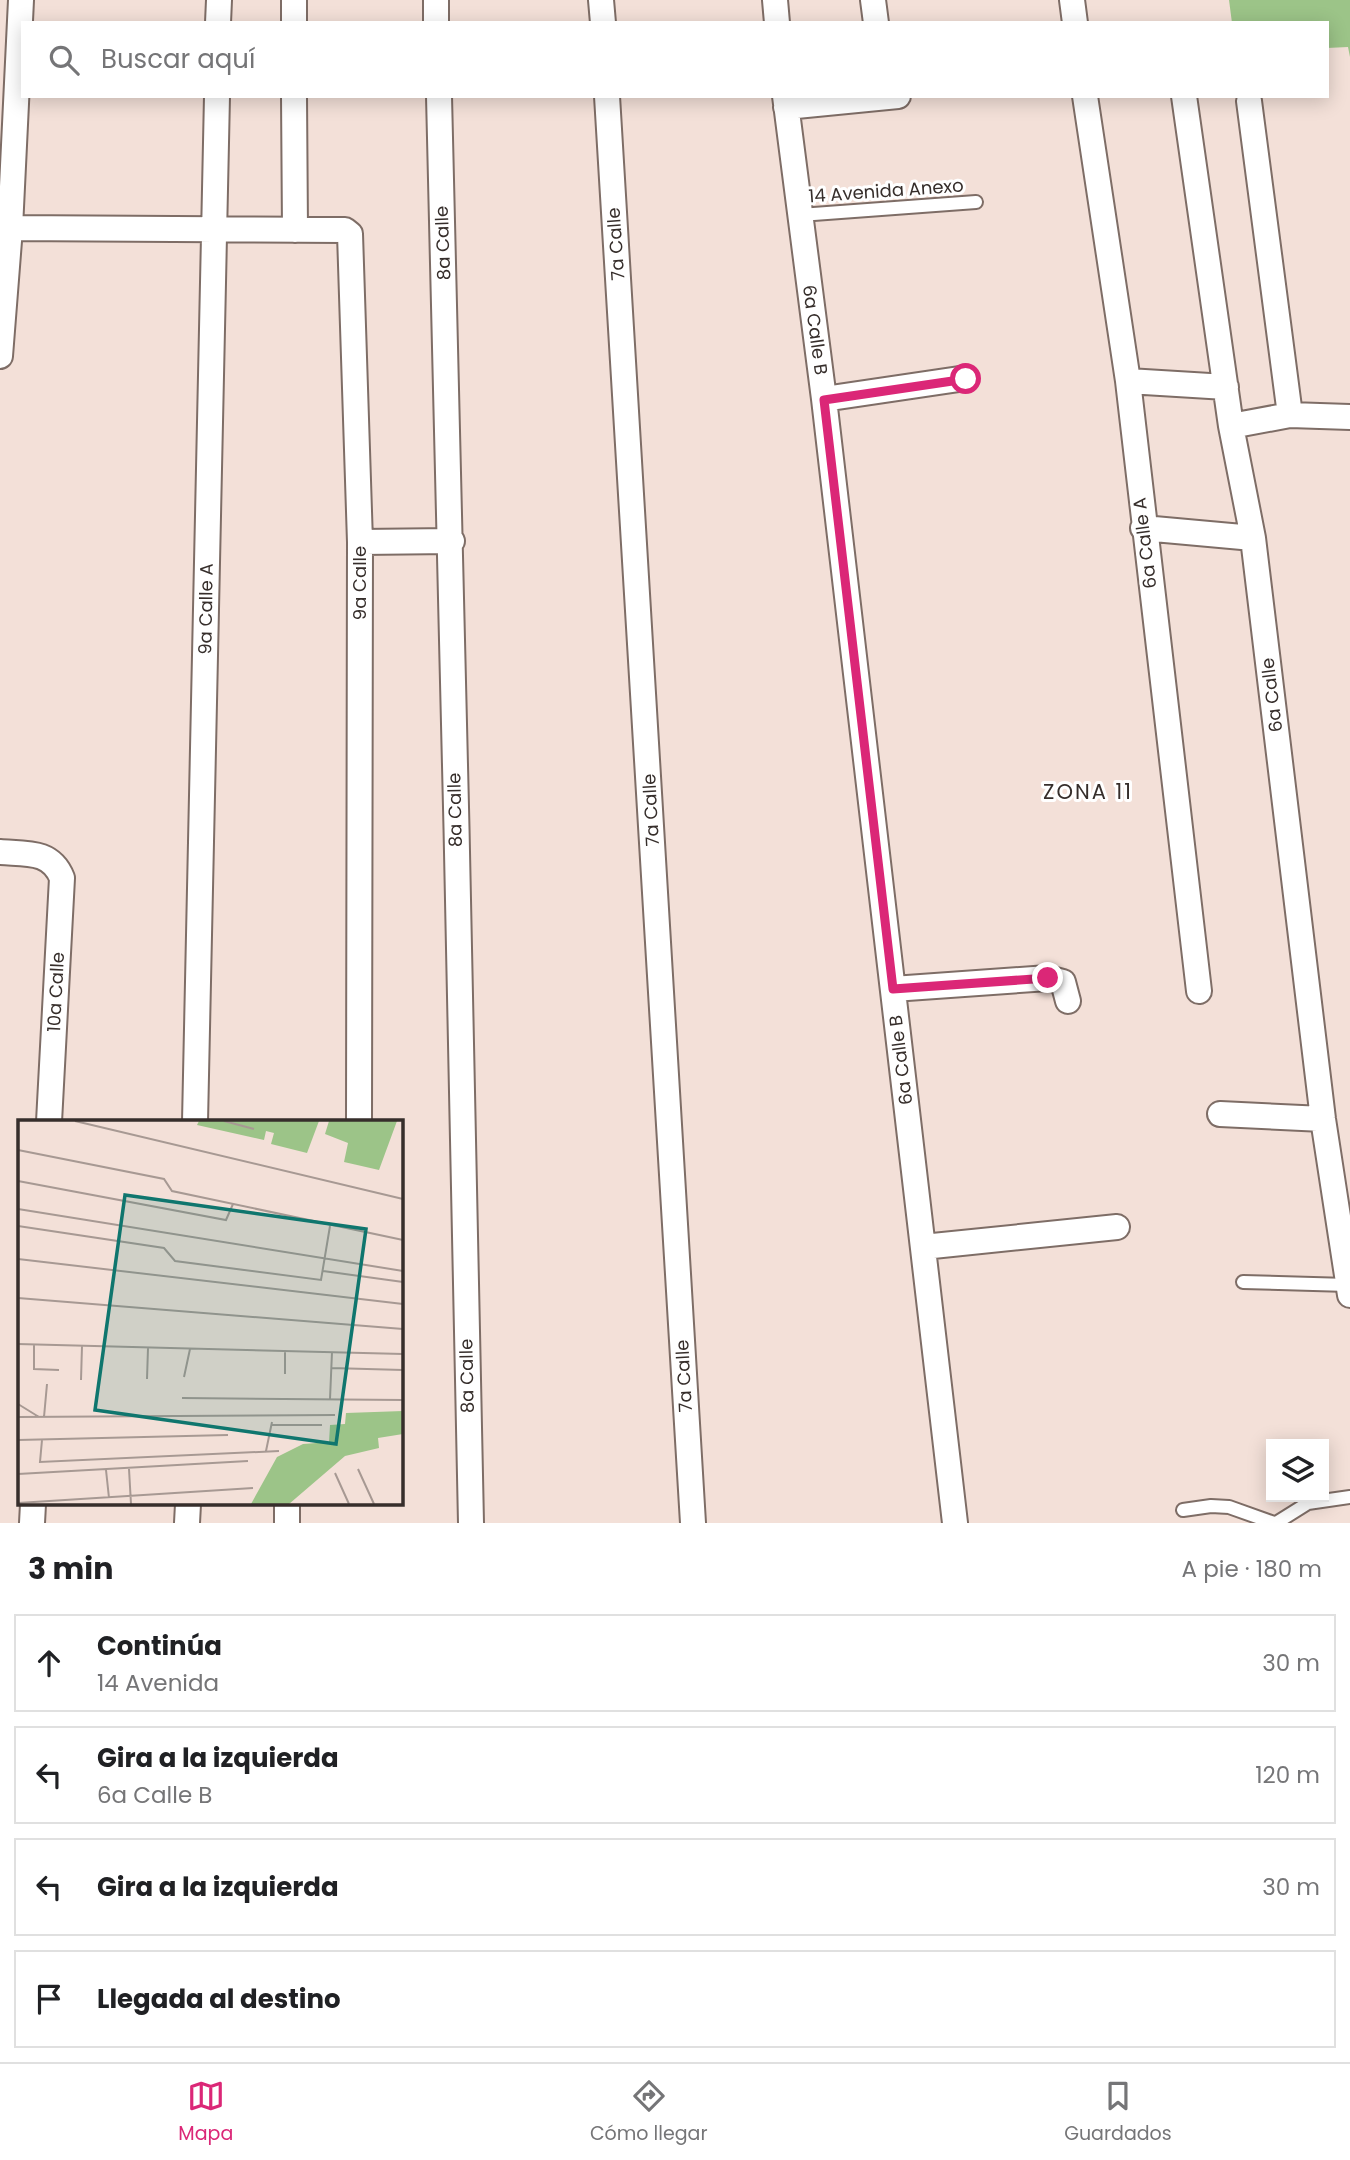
<!DOCTYPE html>
<html lang="es">
<head>
<meta charset="utf-8">
<style>
	body { margin:0; font-family:Poppins,sans-serif; background:#f6f6f6; color:#202124 }
	.controls { position:absolute; right:21px; bottom:21px; display:grid; overflow:hidden; border-radius:0px; box-shadow:0 4px 18px #0003 }
	.controls button { width:63px; height:63px; display:grid; place-items:center; padding:0; border:0; border-bottom:2px solid #e0e0e0; background:#fff; color:#202124; font:35px sans-serif }
	.stop { position:absolute; width:21px; height:21px; margin:-16px; border:5px solid #db2777; border-radius:50%; background:#fff }
	.stop.end { background:#db2777; border-color:#fff; box-shadow:0 2px 7px #0008 }
	.list { margin:0; padding:0; list-style:none }
	h2 { display:flex; justify-content:space-between; align-items:center; height:91px; margin:0; padding:0 28px; font-size:30px }
	h2 small { font-size:23px; font-weight:400; color:#757577 }
	.list li { display:grid; grid-template-columns:46px 1fr auto; gap:21px; align-items:center; box-sizing:border-box; height:98px; margin:0 14px 14px; padding:0 14px; border:2px solid #e0e0e0; border-radius:0px }
	.list b { display:block; font-size:26px; white-space:nowrap }
	.list p { margin:0; font-size:23px; white-space:nowrap; color:#757577 }
	.list em { font-size:23px; font-style:normal; color:#757577 }
	.icon { flex:none; width:38px; height:38px; fill:none; stroke:currentColor; stroke-width:2; stroke-linecap:round; stroke-linejoin:round }
	.map { position:relative; flex:none; width:1350px; height:1523px; overflow:hidden }
	.search { position:absolute; background:#fff; box-shadow:0 4px 18px #0003; left:21px; right:21px; top:21px; height:77px; display:flex; align-items:center; gap:18px; box-sizing:border-box; padding:0 24px; border-radius:0px; color:#757577; font-size:26px }
	.sheet { height:539px; background:#fff }
	nav { display:flex; justify-content:space-around; align-items:center; box-sizing:border-box; height:98px; border-top:2px solid #e0e0e0; background:#fff; font-size:19px; color:#757577 }
	nav a { display:grid; justify-items:center; gap:4px }
	nav .on { color:#db2777 }
	.map>svg:first-child { display:block }
	.green { fill:#9cc488 }
	.lines { fill:none; stroke-linecap:round; stroke-linejoin:round }
	.lane-casing { stroke:#7e6d66; stroke-width:16 }
	.street-casing { stroke:#7e6d66; stroke-width:28 }
	.lane { stroke:#fff; stroke-width:12 }
	.street { stroke:#fff; stroke-width:24 }
	.route { stroke:#db2777; stroke-width:9 }
	.labels { text-anchor:middle; stroke-width:6; stroke-linejoin:round; paint-order:stroke }
	.street-label { font-size:18px; fill:#362e2b; stroke:#fff }
	.quarter-label { font-size:21px; letter-spacing:2px; fill:#362e2b; stroke:#fff }
	.inset-road { fill:none; stroke:#a79993; stroke-width:2 }
	.view { fill:#0f766e; fill-opacity:0.15; stroke:#0f766e; stroke-width:3.5 }
	.inset-edge { fill:none; stroke:#362e2b; stroke-width:3.5 }
</style>
</head>
<body>
<div class="map">
<svg width="1350" height="1523" viewBox="0 0 1350 1523">
	<rect width="100%" height="100%" fill="#f3e0d8"/>
	<path class="green" d="M1229,0H1350V57L1348,47L1327,48V23H1232Z"/>
	<g class="lines">
		<g class="lane-casing">
			<path id="lane" d="M800,215L976,202
				M1243,1282L1348,1285
				M1183,1510L1211,1506L1229,1507L1274,1523
				M1276,1523L1308,1503L1350,1497"/>
		</g>
		<g class="street-casing">
			<path id="street" d="M294,0V23
				M436,0V23
				M601,0L603,23
				M775,0L777,23
				M873,0L876,23
				M1072,0L1075,23
				M218,23L219,0
				M294,96L295,230
				M439,96C453,572 460,1047 471,1523
				M607,96L693,1523
				M785,96L824,399L955,1523
				M1085,96L1128,381L1199,991
				M1184,96L1231,426L1253,538L1323,1119L1350,1295
				M1249,101L1290,415
				M786,107L898,96
				M10,228L345,230L350,234L360,542L359,1122
				M0,356L10,228L21,0
				M1128,381L1226,387
				M824,399L966,378
				M1231,426L1290,415L1350,417
				M1143,528L1253,538
				M360,542L452,541
				M0,852C26,854 51,850 62,878L49,1122
				M893,989L1048,978L1063,982L1068,1001
				M1220,1114L1323,1119
				M195,1122L217,96
				M923,1247L1117,1227
				M32,1523L33,1504
				M187,1523L188,1504
				M287,1523V1504"/>
		</g>
		<use href="#lane" class="lane"/>
		<use href="#street" class="street"/>
	</g>
	<g class="lines">
		<path class="route" d="M966,379L824,400L893,989L1048,978"/>
	</g>
	<g class="labels">
		<g class="street-label">
			<text transform="translate(886 191) rotate(-4)" y="6">14 Avenida Anexo</text>
			<text transform="translate(443 243) rotate(-92)" y="6">8a Calle</text>
			<text transform="translate(616 244) rotate(-94)" y="6">7a Calle</text>
			<text transform="translate(815 330) rotate(82)" y="6">6a Calle B</text>
			<text transform="translate(1145 543) rotate(-97)" y="6">6a Calle A</text>
			<text transform="translate(360 583) rotate(-90)" y="6">9a Calle</text>
			<text transform="translate(206 609) rotate(-89)" y="6">9a Calle A</text>
			<text transform="translate(1272 695) rotate(-97)" y="6">6a Calle</text>
			<text transform="translate(455 810) rotate(-91)" y="6">8a Calle</text>
			<text transform="translate(651 810) rotate(-93)" y="6">7a Calle</text>
			<text transform="translate(56 992) rotate(-87)" y="6">10a Calle</text>
			<text transform="translate(901 1060) rotate(-97)" y="6">6a Calle B</text>
			<text transform="translate(467 1376) rotate(-91)" y="6">8a Calle</text>
			<text transform="translate(684 1376) rotate(-93)" y="6">7a Calle</text>
		</g>
		<g class="quarter-label">
			<text x="1088" y="799">ZONA 11</text>
		</g>
	</g>
	<g transform="translate(18 1120)">
		<rect width="385" height="385" fill="#f3e0d8"/>
		<path d="M181,1H301L289,33L253,24L256,13L248,11L246,20L179,5ZM311,1H379L361,50L326,42L330,23L307,14ZM385,291V314L360,318L361,328L327,336L271,384H233L259,337L285,324L311,322L312,305L327,304L328,293Z" fill="#9cc488"/>
		<path class="inset-road" d="M57,1L385,79M206,1L236,9M0,30L146,59L154,71L385,120M0,61L208,100L215,84M0,89L385,151M0,106L146,128L157,141L303,160L312,106M0,139L385,184M305,151L385,162M0,178L385,209M0,224L385,234M16,225V249L41,250M267,231V254M313,248L385,250M166,257L172,229M129,259L130,228M63,260L64,226M164,278L385,280M312,279L314,232M0,284L21,297M0,297L317,295M26,297L29,264M254,305H304M0,320L210,315M24,320L22,342L261,331M248,331L254,302M111,349L113,384M340,349L356,384M88,350L91,378M317,353L331,384M0,354L230,341M0,383L235,368"/>
		<path class="view" d="M107,75L348,109L318,324L77,290Z"/>
		<rect width="385" height="385" class="inset-edge"/>
	</g>
</svg>
<div class="controls">
<button><svg class="icon" aria-label="layers" viewBox="0 0 24 24"><path d="M12 4l9 5-9 5-9-5zM3 14l9 5 9-5"/></svg></button>
</div>
<div class="stop" style="left:966px;top:379px"></div>
<div class="stop end" style="left:1048px;top:978px"></div>
<div class="search"><svg class="icon" aria-label="search" viewBox="0 0 24 24"><circle cx="10" cy="10" r="6"/><path d="M15 15l6 6"/></svg>Buscar aquí</div>
</div>
<section class="sheet">
<h2>3 min<small>A pie · 180 m</small></h2>
<ul class="list">
<li><svg class="icon" aria-label="ahead" viewBox="0 0 24 24"><path d="M12 20V5M6 11l6-6 6 6"/></svg><div><b>Continúa</b><p>14 Avenida</p></div><em>30 m</em></li>
<li><svg class="icon" aria-label="left" viewBox="0 0 24 24"><path d="M17 20v-9H6M10 6l-5 5 5 5"/></svg><div><b>Gira a la izquierda</b><p>6a Calle B</p></div><em>120 m</em></li>
<li><svg class="icon" aria-label="left" viewBox="0 0 24 24"><path d="M17 20v-9H6M10 6l-5 5 5 5"/></svg><div><b>Gira a la izquierda</b></div><em>30 m</em></li>
<li><svg class="icon" aria-label="arrive" viewBox="0 0 24 24"><path d="M6 21V4h12l-3 4 3 4H6"/></svg><div><b>Llegada al destino</b></div></li>
</ul>
</section>
<nav>
<a class="on"><svg class="icon" aria-label="map" viewBox="0 0 24 24"><path d="M3 6l6-2 6 2 6-2v14l-6 2-6-2-6 2zM9 4v14M15 6v14"/></svg>Mapa</a>
<a><svg class="icon" aria-label="directions" viewBox="0 0 24 24"><path d="M12 3l9 9-9 9-9-9zM9 14v-3h6M13 9l2 2-2 2"/></svg>Cómo llegar</a>
<a><svg class="icon" aria-label="saved" viewBox="0 0 24 24"><path d="M7 4h10v16l-5-4-5 4z"/></svg>Guardados</a>
</nav>
</body>
</html>
